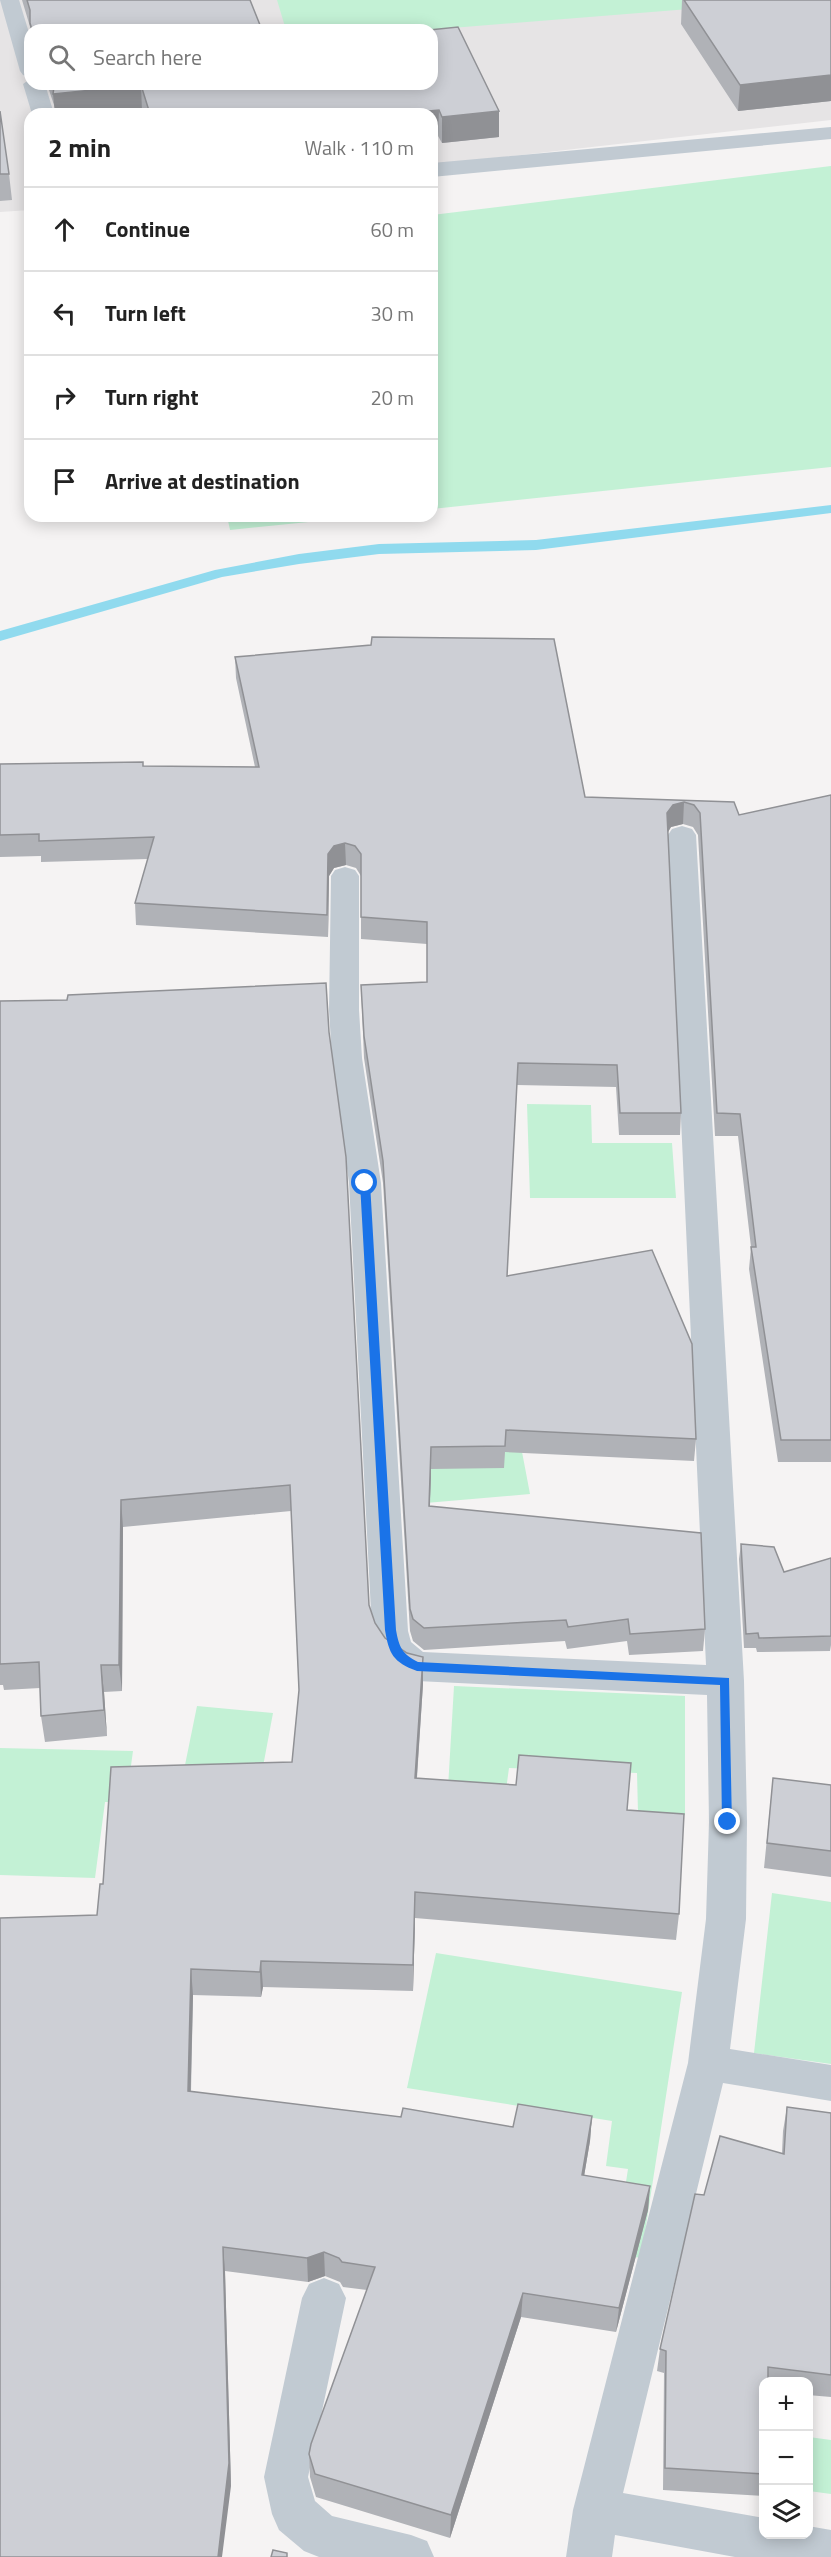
<!DOCTYPE html>
<html lang="en">
<head>
<meta charset="utf-8">
<style>
	body { margin:0; font-family:"Titillium Web",sans-serif; background:#f2f2f2; color:#222 }
	.controls { position:absolute; right:18px; bottom:18px; display:grid; overflow:hidden; border-radius:12px; box-shadow:0 3px 15px #0003 }
	.controls button { width:54px; height:54px; display:grid; place-items:center; padding:0; border:0; border-bottom:2px solid #e0e0e0; background:#fff; color:#222; font:30px sans-serif }
	.stop { position:absolute; width:18px; height:18px; margin:-14px; border:4px solid #1a73e8; border-radius:50%; background:#fff }
	.stop.end { background:#1a73e8; border-color:#fff; box-shadow:0 2px 6px #0008 }
	.list { margin:0; padding:0; list-style:none }
	h2 { display:flex; justify-content:space-between; align-items:center; height:78px; margin:0; padding:0 24px; font-size:26px }
	h2 small { font-size:20px; font-weight:400; color:#767676 }
	.list li { display:grid; grid-template-columns:39px 1fr auto; gap:18px; align-items:center; box-sizing:border-box; height:84px; padding:0 24px; border-top:2px solid #e0e0e0 }
	.list b { display:block; font-size:22px; white-space:nowrap }
	.list em { font-size:20px; font-style:normal; color:#767676 }
	.icon { flex:none; width:33px; height:33px; fill:none; stroke:currentColor; stroke-width:2; stroke-linecap:round; stroke-linejoin:round }
	.map { position:relative; flex:none; width:831px; height:2557px; overflow:hidden }
	.search { position:absolute; background:#fff; box-shadow:0 3px 15px #0003; left:24px; top:24px; width:414px; height:66px; display:flex; align-items:center; gap:15px; box-sizing:border-box; padding:0 21px; border-radius:18px; color:#767676; font-size:22px }
	.panel { position:absolute; background:#fff; box-shadow:0 3px 15px #0003; left:24px; top:108px; width:414px; height:414px; border-radius:18px }
	.map>svg:first-child { display:block }
	.education { fill:#e6e4e5; fill-rule:evenodd }
	.green { fill:#c3f1d5 }
	.lines { fill:none; stroke-linecap:round; stroke-linejoin:round }
	.stream { fill:#90daee; fill-rule:evenodd }
	.minor { fill:#c1cad2; fill-rule:evenodd }
	.wall { fill:#b0b2b7 }
	.shaded-wall { fill:#909195 }
	.building { fill:#cdcfd5; stroke:#909195; stroke-width:1.5 }
	.route { fill:#1a73e8 }
</style>
</head>
<body>
<div class="map">
<svg width="831" height="2557" viewBox="0 0 831 2557">
	<rect width="100%" height="100%" fill="#f5f3f3"/>
	<path class="education" d="M0,0H831V120L432,165V114H30V210L0,212ZM30,30H432V84H30Z"/>
	<path class="green" d="M277,0H801L427,30H286Z
		M831,166V467L432,509V215Z
		M227,516H368L230,530Z
		M527,1104L591,1105L592,1143H672L676,1198H530Z
		M519,1436L530,1494L414,1504L406,1446Z
		M454,1686L685,1696V1815L638,1813L637,1773L509,1768L506,1790L448,1788Z
		M197,1706L273,1713L262,1772L185,1765Z
		M0,1748L133,1751L126,1802H105L95,1878L0,1875Z
		M772,1893L831,1902V2064L754,2053Z
		M436,1953L682,1992L641,2258L615,2254L628,2169L606,2166L612,2121L407,2088Z
		M809,2437L831,2440V2494L809,2491Z"/>
	<g class="lines">
		<path class="stream" d="M831,505V513L536,550L379,554L299,564L222,577L0,641V631L215,570L299,554L379,544L536,540Z"/>
		<path class="minor" d="M0,0H19L30,36V77L23,75L20,71Z
			M30,79V84H45L54,114H32L23,84Z
			M831,127V139L432,177V163Z
			M682,826L692,829L696,835L744,1681L747,1822L746,1919L730,2049L831,2065V2101L723,2083L623,2493L764,2518V2534H808V2526L831,2530V2557H735L615,2535L612,2557H566L573,2510L688,2063L706,1919L709,1822L707,1695L417,1681C391,1672 378,1658 372,1631L349,1183L332,1058L329,1010L331,876L335,870L345,867L355,870L359,876V1010L362,1058L381,1183L408,1631L411,1642L423,1652L706,1665L668,835L672,829Z
			M324,2278L339,2284L346,2298L308,2477L315,2501L332,2516L411,2535L427,2541L434,2557H319L304,2551L279,2530L272,2514L264,2477L302,2298L309,2284Z"/>
	</g>
	<path class="wall" d="M22,0H27L262,30H31Z
		M682,0H831V101L738,111L681,24Z
		M47,84H432L499,137L442,143L438,136H432V114H144L142,111L111,114H55V108Z
		M0,111L9,174L12,200L0,201Z
		M235,657L585,797L734,802L739,815L831,795V1462H778L749,1269L751,1247L738,1136H715L698,835L693,827L683,824L671,827L668,832L681,1113L680,1135H619L616,1087L517,1085L507,1276L696,1439L694,1461L505,1452L504,1468L431,1469L430,1506L705,1629L703,1651L629,1655L627,1641L567,1649L565,1641L424,1650L413,1641L410,1631L383,1183L364,1058L361,985L427,982V944L361,939V876L356,868L346,865L334,868L329,876L328,937L136,925L135,903L148,859L41,862V856L0,857V764L144,766L255,767L236,678Z
		M0,1001L369,1605L375,1623L385,1638L407,1653L423,1657V1684L417,1778L627,1810L679,1914L676,1940L415,1918L413,1991L263,1987L261,1997L193,1995L191,2092L401,2117L513,2127L592,2116L590,2141L584,2176L650,2186L648,2210L616,2332L521,2317L450,2538L316,2497L310,2477L309,2454L367,2290L343,2287L340,2282L325,2276L308,2282L225,2271L231,2486L97,1915L103,1884L292,1762L299,1691L291,1511L123,1527L122,1691L104,1692L107,1736L45,1742L41,1716L40,1688L4,1690L3,1685H0Z
		M741,1544L784,1572L831,1558V1645L830,1651L757,1652L756,1648H744L739,1559Z
		M773,1778L831,1785V1877L764,1868Z
		M787,2107L831,2113V2397L808,2395V2382H764V2496L663,2490L664,2373L657,2371L660,2349L782,2153L783,2131Z"/>
	<path class="shaded-wall" d="M831,75V101L738,111L740,85Z
		M141,85L142,111L111,114H55L53,94Z
		M439,110L438,136H432V114H395Z
		M499,111V137L442,143V117Z
		M684,802L683,824L671,827L666,835L667,813L673,805Z
		M345,843L346,865L334,868L329,876L328,937V854L334,846Z
		M431,1447V1469L429,1528V1506Z
		M121,1500L123,1527L122,1691L119,1665Z
		M423,1657V1684L415,1804V1778Z
		M101,1665L104,1692L107,1736L104,1710Z
		M415,1892V1918L413,1991V1965Z
		M261,1961L263,1987L261,1997L260,1972Z
		M191,1969L193,1995L190,2116L188,2091Z
		M592,2116L590,2141L580,2200L582,2175Z
		M650,2186L648,2210L616,2332L619,2308Z
		M223,2247L225,2271L231,2486L222,2557H218Z
		M324,2252L325,2276L308,2282L307,2258Z
		M523,2293L521,2317L450,2538L451,2515Z"/>
	<path class="building" d="M27,0H250L262,30H32L30,23V10Z
		M684,0H831V75L740,85Z
		M458,27L499,111L442,117L439,110L395,114H150L141,85L53,94L54,87L53,84H432V30H429Z
		M0,111L9,174H0Z
		M372,637L554,639L585,797L734,802L739,815L831,795V1440H781L751,1247H756L740,1114L717,1113L700,813L694,805L684,802L673,805L667,813L681,1113H620L617,1065L518,1063L507,1276L652,1250L692,1344L696,1439L506,1430L505,1446L431,1447L429,1506L701,1533L705,1629L630,1634L628,1619L568,1627L566,1620L424,1628L413,1619L410,1609L383,1161L364,1036L361,985L427,982V922L361,917V854L355,846L345,843L334,846L328,854L327,915L135,903L154,837L39,841V834L0,835V764L143,762V766L259,767L235,657L371,645Z
		M326,983L329,1032L346,1157L369,1605L375,1623L385,1638L407,1653L423,1657L415,1778L516,1785L519,1755L631,1763L627,1810L684,1814L679,1914L415,1892L413,1965L261,1961L260,1972L191,1969L188,2091L401,2117L403,2108L513,2127L518,2104L592,2116L582,2175L650,2186L619,2308L523,2293L451,2515L315,2474L309,2454L311,2444L375,2267L342,2262L339,2258L324,2252L307,2258L223,2247L229,2463L218,2557H0V1918L97,1915L100,1884H103L111,1767L292,1762L299,1690L290,1485L121,1500L119,1665H101L104,1710L41,1716L39,1662L0,1664V1001L67,1000L68,995Z
		M741,1544L774,1547L784,1572L831,1558V1636L759,1638L758,1633L746,1634Z
		M773,1778L831,1785V1851L767,1843Z
		M787,2107L831,2113V2375L768,2367V2382H764V2474L665,2468L666,2351L660,2349L695,2194L704,2195L720,2136L784,2154Z
		M273,2550L287,2553V2557H271Z"/>
	<path class="route" d="M365,1179L370,1183L396,1630C399,1647 402,1654 418,1662L729,1678L732,1825L728,1827L722,1822L720,1685L417,1671C393,1662 389,1654 385,1630L360,1183Z"/>
</svg>
<div class="controls">
<button>+</button>
<button>−</button>
<button><svg class="icon" aria-label="layers" viewBox="0 0 24 24"><path d="M12 4l9 5-9 5-9-5zM3 14l9 5 9-5"/></svg></button>
</div>
<div class="stop" style="left:365px;top:1183px"></div>
<div class="stop end" style="left:728px;top:1822px"></div>
<div class="search"><svg class="icon" aria-label="search" viewBox="0 0 24 24"><circle cx="10" cy="10" r="6"/><path d="M15 15l6 6"/></svg>Search here</div>
<section class="panel">
<h2>2 min<small>Walk · 110 m</small></h2>
<ul class="list">
<li><svg class="icon" aria-label="ahead" viewBox="0 0 24 24"><path d="M12 20V5M6 11l6-6 6 6"/></svg><div><b>Continue</b></div><em>60 m</em></li>
<li><svg class="icon" aria-label="left" viewBox="0 0 24 24"><path d="M17 20v-9H6M10 6l-5 5 5 5"/></svg><div><b>Turn left</b></div><em>30 m</em></li>
<li><svg class="icon" aria-label="right" viewBox="0 0 24 24"><path d="M7 20v-9h11M14 6l5 5-5 5"/></svg><div><b>Turn right</b></div><em>20 m</em></li>
<li><svg class="icon" aria-label="arrive" viewBox="0 0 24 24"><path d="M6 21V4h12l-3 4 3 4H6"/></svg><div><b>Arrive at destination</b></div></li>
</ul>
</section>
</div>
</body>
</html>
